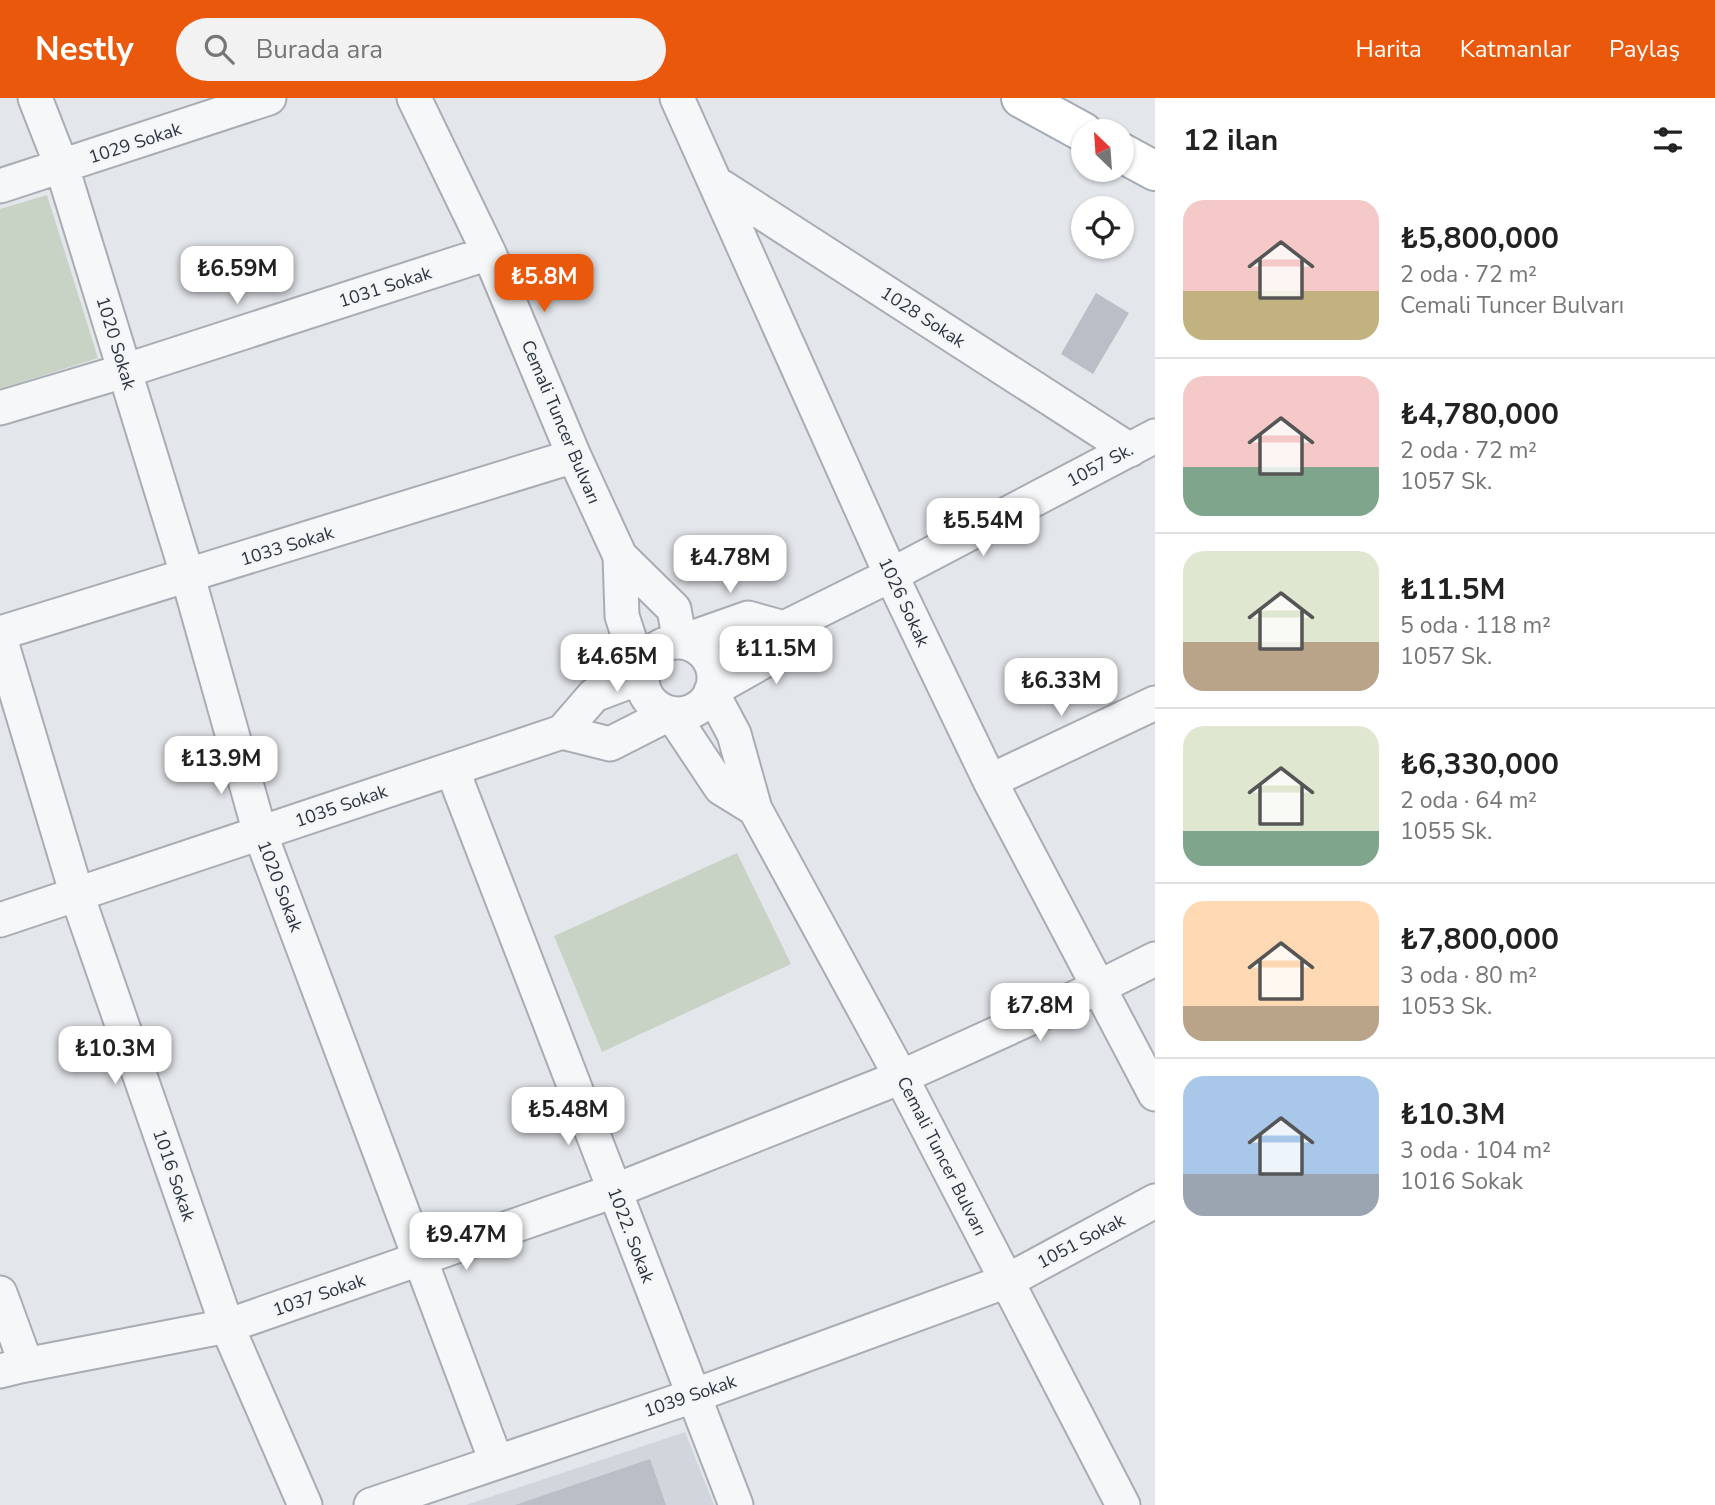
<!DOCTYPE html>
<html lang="tr">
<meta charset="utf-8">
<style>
body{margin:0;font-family:"Nunito Sans",sans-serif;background:#f2f2f2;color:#222;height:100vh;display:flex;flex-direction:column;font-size:26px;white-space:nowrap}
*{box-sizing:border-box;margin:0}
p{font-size:23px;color:#767676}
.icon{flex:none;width:38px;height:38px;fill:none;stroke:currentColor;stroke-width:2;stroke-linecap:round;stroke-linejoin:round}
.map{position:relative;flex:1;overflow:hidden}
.details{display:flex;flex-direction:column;background:#fff;width:560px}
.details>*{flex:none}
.needle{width:46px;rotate:335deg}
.controls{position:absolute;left:1071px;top:21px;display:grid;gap:14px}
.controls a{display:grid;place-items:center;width:63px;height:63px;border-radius:50%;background:#fff;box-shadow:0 2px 5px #0004;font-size:35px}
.price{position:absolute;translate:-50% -60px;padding:0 16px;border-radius:14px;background:#fff;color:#222;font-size:23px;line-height:46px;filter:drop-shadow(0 2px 4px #0008)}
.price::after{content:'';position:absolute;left:50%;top:42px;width:21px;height:16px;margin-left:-10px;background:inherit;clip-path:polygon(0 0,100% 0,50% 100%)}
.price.selected{background:#ea580c;color:#fff}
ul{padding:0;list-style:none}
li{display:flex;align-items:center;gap:21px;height:175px;padding:0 28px}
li+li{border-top:2px solid #e0e0e0}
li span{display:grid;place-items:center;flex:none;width:196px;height:140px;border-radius:21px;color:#555}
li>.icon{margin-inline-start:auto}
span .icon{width:84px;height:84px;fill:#fffc;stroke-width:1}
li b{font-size:30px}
h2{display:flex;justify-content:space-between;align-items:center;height:84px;padding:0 28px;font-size:30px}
header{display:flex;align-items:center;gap:42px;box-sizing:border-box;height:98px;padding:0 35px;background:#ea580c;color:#fff}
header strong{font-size:33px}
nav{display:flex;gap:38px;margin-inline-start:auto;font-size:24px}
.search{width:490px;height:63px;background:#f2f2f2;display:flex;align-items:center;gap:18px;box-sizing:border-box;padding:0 24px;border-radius:38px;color:#767676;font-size:26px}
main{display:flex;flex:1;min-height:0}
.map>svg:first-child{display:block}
.built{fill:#d1d5dc}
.green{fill:#c9d3c5}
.building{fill:#babfc7}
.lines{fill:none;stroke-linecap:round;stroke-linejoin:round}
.minor-casing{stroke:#a8adb4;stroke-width:37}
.major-casing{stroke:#a3abb5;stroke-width:42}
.minor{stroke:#f5f7f9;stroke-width:33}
.major{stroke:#fff;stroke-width:38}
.labels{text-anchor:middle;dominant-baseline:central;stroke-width:5;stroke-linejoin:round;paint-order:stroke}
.street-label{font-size:18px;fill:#2c3441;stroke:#f3f5f7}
</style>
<header>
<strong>Nestly</strong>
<div class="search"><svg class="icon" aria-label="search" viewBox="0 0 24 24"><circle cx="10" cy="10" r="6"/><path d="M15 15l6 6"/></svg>Burada ara</div>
<nav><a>Harita</a><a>Katmanlar</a><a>Paylaş</a></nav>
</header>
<main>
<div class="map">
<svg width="1155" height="1407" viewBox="0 0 1155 1407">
<rect width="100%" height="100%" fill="#e3e6ea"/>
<path class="built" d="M685,1334L714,1407H466Z"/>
<path class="green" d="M47,97L98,260L0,291V111Z
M737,755L791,866L602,954L554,838Z"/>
<path class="building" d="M1096,195L1129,215L1093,276L1061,256Z
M650,1361L666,1407H515Z"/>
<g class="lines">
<g class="minor-casing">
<path id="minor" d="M35,0L62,69L188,479L260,735L496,1363
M414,0L489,155L574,358L620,458L674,511L680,544L748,520L784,530
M677,0L891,477L990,683L1155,996
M716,85L1130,352
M0,88L269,0
M0,310L124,273L489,155
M784,530L771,559L711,593L734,636L755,711L901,979L1123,1407
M784,530L891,477L1155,338
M0,535L574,358
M0,540L77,797L227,1228L305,1407
M642 580a36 36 0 1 1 72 0a36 36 0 1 1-72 0Z
M562,634L610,646L671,615L721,690L755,711
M562,634L594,597L642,579L622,518L620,458
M452,671L736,1407
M990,683L1155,605
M0,822L562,634
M0,1195L26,1266
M0,1273L20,1268L227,1228L614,1093L901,979L1099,889L1155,861
M371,1407L693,1298L1007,1183L1155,1103"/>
</g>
<g class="major-casing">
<path id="major" d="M1021,0L1083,34
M1122,55L1155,73"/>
</g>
<use href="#minor" class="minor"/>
<use href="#major" class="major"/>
</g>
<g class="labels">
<g class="street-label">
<text transform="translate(135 45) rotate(-18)">1029 Sokak</text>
<text transform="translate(385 189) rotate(-18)">1031 Sokak</text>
<text transform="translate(923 219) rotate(33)">1028 Sokak</text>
<text transform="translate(116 245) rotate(73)">1020 Sokak</text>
<text transform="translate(561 324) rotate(67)">Cemali Tuncer Bulvarı</text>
<text transform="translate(1100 367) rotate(-28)">1057 Sk.</text>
<text transform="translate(287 448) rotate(-17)">1033 Sokak</text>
<text transform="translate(904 504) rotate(65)">1026 Sokak</text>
<text transform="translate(341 708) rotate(-19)">1035 Sokak</text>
<text transform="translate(280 788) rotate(69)">1020 Sokak</text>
<text transform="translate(942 1058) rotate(63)">Cemali Tuncer Bulvarı</text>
<text transform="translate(174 1077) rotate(71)">1016 Sokak</text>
<text transform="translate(631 1137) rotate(69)">1022. Sokak</text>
<text transform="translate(1081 1143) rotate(-28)">1051 Sokak</text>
<text transform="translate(319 1197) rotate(-19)">1037 Sokak</text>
<text transform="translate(690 1298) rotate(-19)">1039 Sokak</text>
</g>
</g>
</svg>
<div class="controls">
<a><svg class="needle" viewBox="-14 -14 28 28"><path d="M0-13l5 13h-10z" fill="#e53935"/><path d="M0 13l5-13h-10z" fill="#767676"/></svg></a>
<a><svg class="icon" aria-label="locate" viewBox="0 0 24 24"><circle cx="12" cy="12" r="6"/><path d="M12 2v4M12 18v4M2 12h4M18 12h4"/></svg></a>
</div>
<b class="price" style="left:237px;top:208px">₺6.59M</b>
<b class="price selected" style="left:544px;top:216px">₺5.8M</b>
<b class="price" style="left:983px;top:460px">₺5.54M</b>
<b class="price" style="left:730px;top:497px">₺4.78M</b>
<b class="price" style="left:776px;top:588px">₺11.5M</b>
<b class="price" style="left:617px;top:596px">₺4.65M</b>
<b class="price" style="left:1061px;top:620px">₺6.33M</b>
<b class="price" style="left:221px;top:698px">₺13.9M</b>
<b class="price" style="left:1040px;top:945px">₺7.8M</b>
<b class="price" style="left:115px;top:988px">₺10.3M</b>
<b class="price" style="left:568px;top:1049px">₺5.48M</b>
<b class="price" style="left:466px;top:1174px">₺9.47M</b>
</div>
<section class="details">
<h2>12 ilan<svg class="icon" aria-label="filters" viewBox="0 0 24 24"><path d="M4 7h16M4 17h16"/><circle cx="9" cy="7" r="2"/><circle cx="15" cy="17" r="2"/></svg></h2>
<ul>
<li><span style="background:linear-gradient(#f6c9c9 65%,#c2b280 0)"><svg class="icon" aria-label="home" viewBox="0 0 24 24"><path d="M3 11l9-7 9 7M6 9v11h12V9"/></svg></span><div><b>₺5,800,000</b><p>2 oda · 72 m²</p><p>Cemali Tuncer Bulvarı</p></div></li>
<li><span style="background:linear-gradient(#f6c9c9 65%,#7fa58c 0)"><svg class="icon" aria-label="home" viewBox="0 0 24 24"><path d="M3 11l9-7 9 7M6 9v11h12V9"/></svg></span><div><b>₺4,780,000</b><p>2 oda · 72 m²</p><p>1057 Sk.</p></div></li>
<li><span style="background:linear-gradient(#dfe7d0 65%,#b9a48a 0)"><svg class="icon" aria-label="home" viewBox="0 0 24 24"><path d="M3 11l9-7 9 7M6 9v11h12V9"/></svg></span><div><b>₺11.5M</b><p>5 oda · 118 m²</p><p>1057 Sk.</p></div></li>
<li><span style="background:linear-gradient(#dfe7d0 75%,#7fa58c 0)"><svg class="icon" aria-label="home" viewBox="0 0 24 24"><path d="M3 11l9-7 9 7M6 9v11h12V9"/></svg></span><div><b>₺6,330,000</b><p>2 oda · 64 m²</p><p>1055 Sk.</p></div></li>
<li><span style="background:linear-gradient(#ffd9b3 75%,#b9a48a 0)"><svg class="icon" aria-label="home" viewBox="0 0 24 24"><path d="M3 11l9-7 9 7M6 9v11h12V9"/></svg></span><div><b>₺7,800,000</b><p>3 oda · 80 m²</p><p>1053 Sk.</p></div></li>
<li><span style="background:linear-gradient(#a9c7e8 70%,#9aa5b1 0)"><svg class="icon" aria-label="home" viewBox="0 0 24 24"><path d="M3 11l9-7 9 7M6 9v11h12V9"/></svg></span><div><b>₺10.3M</b><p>3 oda · 104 m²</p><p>1016 Sokak</p></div></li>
</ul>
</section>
</main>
